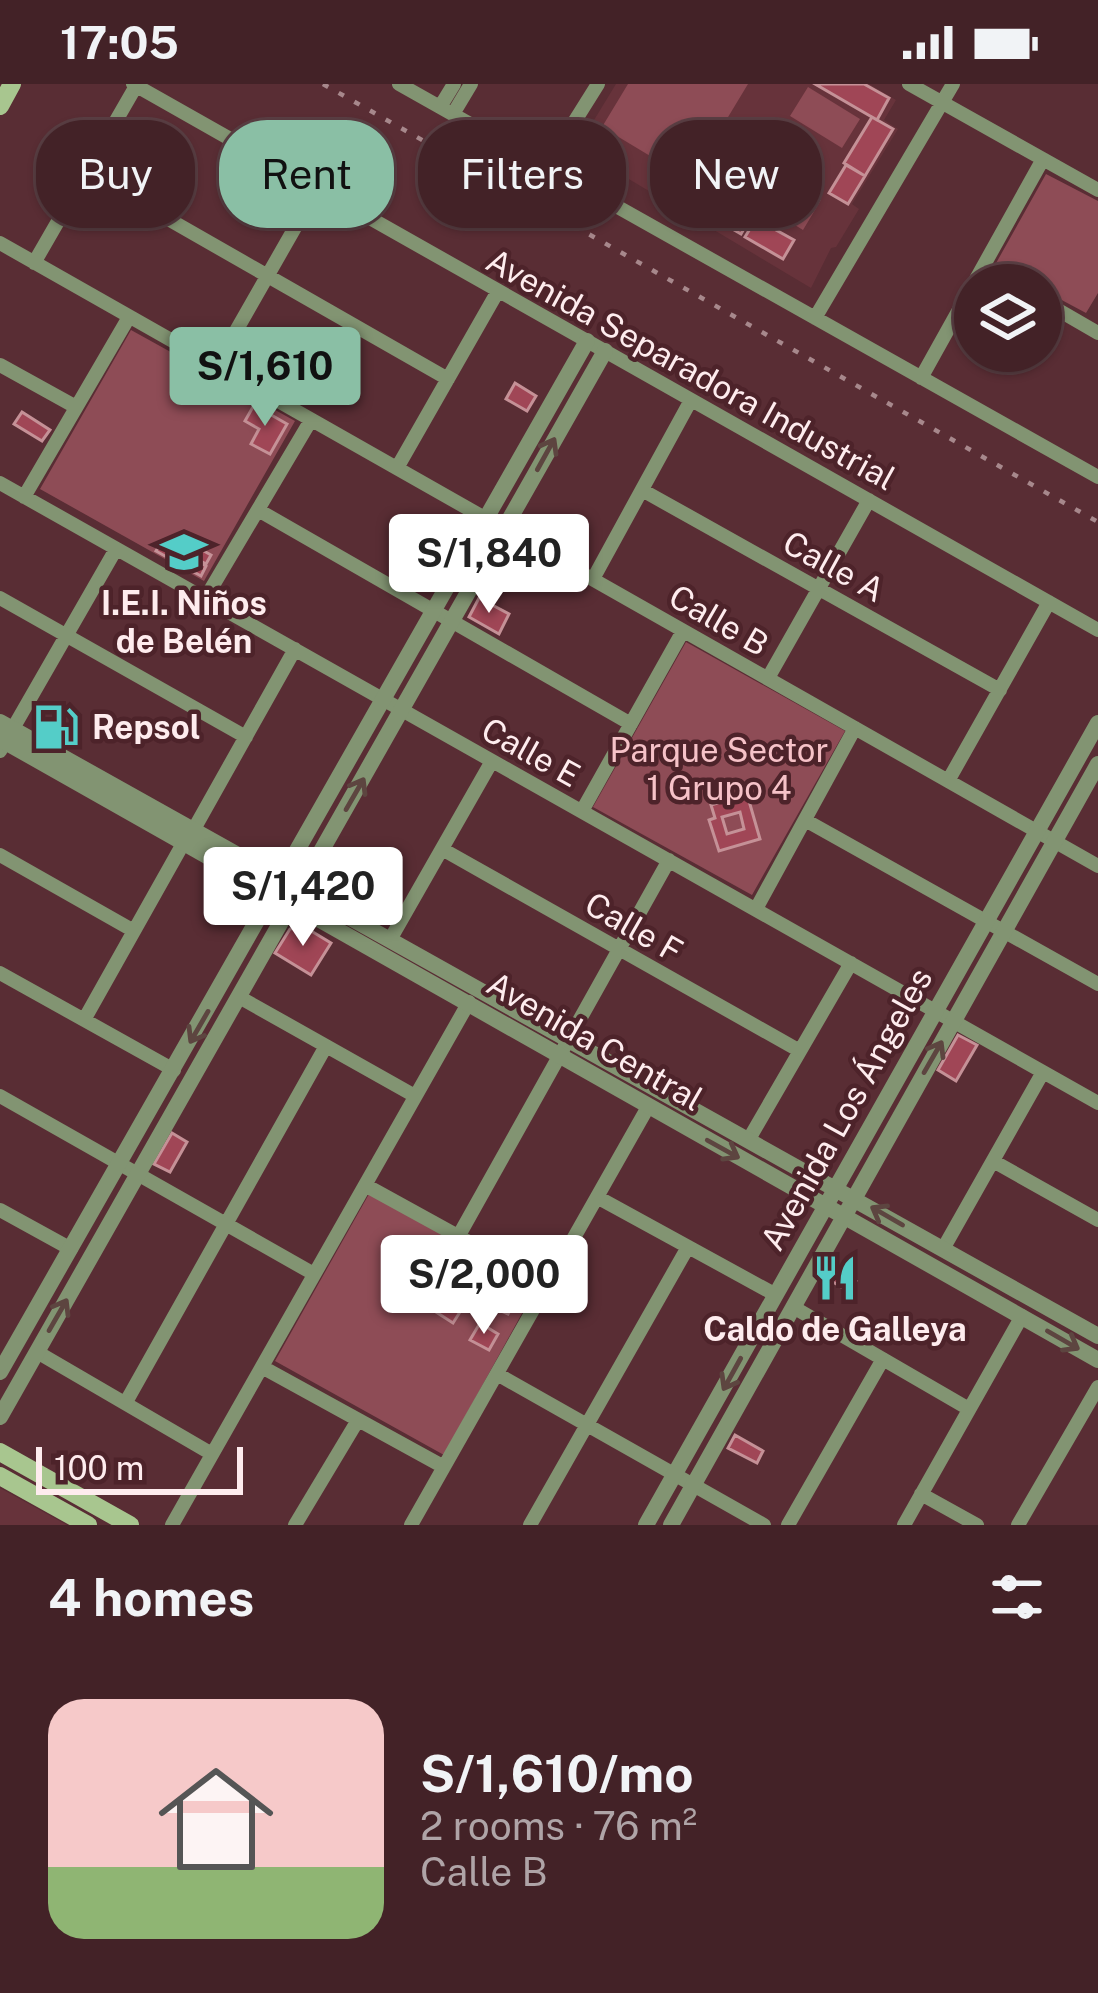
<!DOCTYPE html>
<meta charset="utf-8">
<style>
body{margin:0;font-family:"Public Sans",sans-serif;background:#4d2f33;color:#f1f3f6;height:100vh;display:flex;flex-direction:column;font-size:45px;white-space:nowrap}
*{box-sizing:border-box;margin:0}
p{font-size:39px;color:#afa4a7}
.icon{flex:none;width:66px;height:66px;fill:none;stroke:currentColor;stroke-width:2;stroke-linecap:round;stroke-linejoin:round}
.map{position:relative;height:1441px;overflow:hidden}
.side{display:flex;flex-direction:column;background:#432227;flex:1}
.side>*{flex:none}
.top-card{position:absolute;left:36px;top:36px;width:1026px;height:108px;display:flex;gap:24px}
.tools{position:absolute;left:954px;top:180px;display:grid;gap:24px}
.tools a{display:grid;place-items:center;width:108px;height:108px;border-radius:50%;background:#432227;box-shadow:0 3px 9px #0004,0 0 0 3px #5b3f44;font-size:60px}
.scale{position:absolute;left:36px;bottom:30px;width:207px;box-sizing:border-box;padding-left:12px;border:6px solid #feecee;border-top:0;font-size:33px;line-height:42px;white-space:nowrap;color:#feecee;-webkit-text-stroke:9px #4d232a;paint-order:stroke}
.price{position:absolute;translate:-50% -102px;padding:0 27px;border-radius:12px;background:#fff;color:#222;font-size:39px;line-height:78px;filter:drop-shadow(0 3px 6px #0008)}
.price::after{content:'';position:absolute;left:50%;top:72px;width:36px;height:27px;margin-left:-18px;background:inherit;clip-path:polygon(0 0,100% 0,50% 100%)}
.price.current{background:#8abfa5;color:#111}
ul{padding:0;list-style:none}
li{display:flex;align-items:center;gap:36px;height:300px;padding:0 48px}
li span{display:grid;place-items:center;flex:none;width:336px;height:240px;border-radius:36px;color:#555}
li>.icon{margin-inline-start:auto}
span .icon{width:144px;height:144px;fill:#fffc;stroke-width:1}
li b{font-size:51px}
h2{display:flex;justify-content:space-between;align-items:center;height:144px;padding:0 48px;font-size:51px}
.chip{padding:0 42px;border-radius:48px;background:#432227;box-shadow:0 3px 9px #0004,0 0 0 3px #5b3f44;font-size:42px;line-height:108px}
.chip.current{background:#8abfa5;color:#111}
.status{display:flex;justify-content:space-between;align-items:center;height:84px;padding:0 60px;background:#432227;direction:ltr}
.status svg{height:33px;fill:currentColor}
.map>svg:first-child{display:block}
.built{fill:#67333b}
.green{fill:#8e4c56}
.building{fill:#a04656;stroke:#c59197;stroke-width:3;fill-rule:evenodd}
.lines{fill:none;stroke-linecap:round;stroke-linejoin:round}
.minor{stroke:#829472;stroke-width:14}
.tertiary{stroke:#829472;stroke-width:16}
.secondary{stroke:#a8c68f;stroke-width:18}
.rail{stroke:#a7888c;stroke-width:4.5;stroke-dasharray:6 12;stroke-linecap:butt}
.oneway{stroke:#5d4540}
.labels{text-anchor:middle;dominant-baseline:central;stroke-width:9;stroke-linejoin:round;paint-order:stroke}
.street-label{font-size:33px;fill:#feecee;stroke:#4d232a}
.poi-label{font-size:33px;font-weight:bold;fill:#feecee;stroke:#4d232a}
.park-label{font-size:33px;fill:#f6c2c8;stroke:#4d232a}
</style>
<div class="status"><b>17:05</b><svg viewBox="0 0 49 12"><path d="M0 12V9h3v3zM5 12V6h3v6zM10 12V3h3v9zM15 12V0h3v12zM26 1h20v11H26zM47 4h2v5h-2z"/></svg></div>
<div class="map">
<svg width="1098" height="1441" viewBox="0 0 1098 1441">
<rect width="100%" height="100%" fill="#592d34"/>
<path class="built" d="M616,0H869L896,16L884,36L898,45L852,120L859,125L836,163L831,164L811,204L577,64Z
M0,1404L67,1441H0Z"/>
<path class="green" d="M628,0H748L690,96L602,43Z
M808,3L860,35L842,64L790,32Z
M726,69L758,87L743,112L711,94Z
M769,85L821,116L803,146L751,114Z
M1046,90L1098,117V209L1086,229L1041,205V201H1033L995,181Z
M131,246L295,337L204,497L40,405Z
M686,558L845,647L752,811L593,723Z
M369,1110L537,1202L444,1371L275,1277Z"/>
<path class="building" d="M815,0H864L889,14L877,36Z
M872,33L893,45L865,92L844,79Z
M122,40L156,60L149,71L115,52Z
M846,81L865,92L848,120L829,109Z
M713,109L752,131L741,150L703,128Z
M756,135L794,156L783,175L745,153Z
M515,299L536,312L527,327L506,315Z
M254,321L287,340L270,370L251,360L259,345L245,337Z
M22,328L50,346L42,357L14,340Z
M162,457L206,482L201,492L156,467Z
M188,458L211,471L206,480L183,467Z
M479,514L509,530L499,550L469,533Z
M747,710L760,755L719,767L709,736L715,734L711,721ZM740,728L744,745L727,750L722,733Z
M330,780L343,788L330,811L317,803Z
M303,842L331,859L311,891L275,869L290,845Z
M958,951L977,961L956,997L938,986Z
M172,1049L187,1058L170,1088L154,1080Z
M449,1170L466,1174L467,1191L447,1208L445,1190L429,1186L432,1177Z
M832,1183L856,1197L850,1208L826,1194Z
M504,1202L519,1210L508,1230L497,1225L502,1217L497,1214Z
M443,1217L460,1228L453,1239L436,1228Z
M480,1239L498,1250L489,1266L470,1256Z
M735,1351L763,1367L757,1379L728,1364Z"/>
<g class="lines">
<path class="minor" d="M133,0L1098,546
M399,0L1098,393
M909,0L1098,106
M440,23L454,0
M453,30L471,0
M546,83L598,0
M86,88L448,295
M0,159L1098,782
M34,179L136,2
M983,183L1014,201
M1041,216L1098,249
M815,234L953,0
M0,281L76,323
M216,282L317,105
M921,294L1043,75
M397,384L498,207
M0,399L1098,1019
M642,406L1000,606
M24,413L129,233
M258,426L631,640
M593,495L691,316
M0,514L246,653
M205,515L311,336
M768,594L869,416
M0,667L116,465
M948,697L1049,518
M582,727L683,547
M805,736L1098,900
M194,745L295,565
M442,765L800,967
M0,771L134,847
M756,825L855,644
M391,854L492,677
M0,889L174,986
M239,913L415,1012
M84,936L184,758
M0,1012L314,1190
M749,1055L851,879
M993,1077L1098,1136
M365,1101L547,1201
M597,1113L776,1211
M0,1126L71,1165
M458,1153L669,776
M943,1165L1043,988
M793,1223L969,1325
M37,1268L212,1370
M262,1283L444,1383
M497,1290L764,1441
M126,1318L326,962
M921,1410L977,1441
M172,1441L469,918
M295,1441L358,1336
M411,1441L648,1023
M530,1441L688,1163
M788,1441L883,1275
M904,1441L1022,1232
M1018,1441L1098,1303"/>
<path class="tertiary" d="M0,638L1098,1252
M0,655L1098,1276
M0,1288L587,257
M0,1333L605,267
M646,1441L1098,639
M671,1441L1098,680"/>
<path class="secondary" d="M0,22L12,0
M0,1368L130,1441
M0,1392L88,1441"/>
<path class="rail" d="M323,0L1098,438"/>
</g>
<defs><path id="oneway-shaft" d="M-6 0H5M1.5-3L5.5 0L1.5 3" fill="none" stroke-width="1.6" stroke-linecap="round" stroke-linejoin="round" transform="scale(3)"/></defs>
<g class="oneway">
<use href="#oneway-shaft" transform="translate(546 370) rotate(-61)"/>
<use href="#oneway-shaft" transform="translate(355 710) rotate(-60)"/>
<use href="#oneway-shaft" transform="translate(199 943) rotate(120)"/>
<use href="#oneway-shaft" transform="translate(933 973) rotate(-60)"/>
<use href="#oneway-shaft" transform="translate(723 1065) rotate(29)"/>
<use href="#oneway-shaft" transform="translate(887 1132) rotate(-150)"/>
<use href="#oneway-shaft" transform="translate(58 1231) rotate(-60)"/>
<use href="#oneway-shaft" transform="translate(1063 1256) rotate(30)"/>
<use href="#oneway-shaft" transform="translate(732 1290) rotate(119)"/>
</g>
<defs>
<g id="school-bare" transform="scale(3.6)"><path d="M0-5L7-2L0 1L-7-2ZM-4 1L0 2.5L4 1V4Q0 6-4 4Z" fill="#54cdc8" stroke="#4d232a" stroke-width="2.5" paint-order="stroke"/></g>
<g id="fuel-bare" transform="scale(3.6)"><path d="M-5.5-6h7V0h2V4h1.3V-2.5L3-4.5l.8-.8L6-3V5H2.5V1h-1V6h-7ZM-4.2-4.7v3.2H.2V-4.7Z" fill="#54cdc8" stroke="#4d232a" stroke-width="2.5" paint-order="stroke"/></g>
<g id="restaurant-bare" transform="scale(3.6)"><path d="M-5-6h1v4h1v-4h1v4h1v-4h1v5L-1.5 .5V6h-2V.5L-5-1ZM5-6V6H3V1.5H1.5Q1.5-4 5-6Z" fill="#54cdc8" stroke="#4d232a" stroke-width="2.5" paint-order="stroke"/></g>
</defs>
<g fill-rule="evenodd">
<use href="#school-bare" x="184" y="468"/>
<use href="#fuel-bare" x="56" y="643"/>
<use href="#restaurant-bare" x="835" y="1194"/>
</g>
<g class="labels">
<g class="street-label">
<text transform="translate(691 285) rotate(29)">Avenida Separadora Industrial</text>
<text transform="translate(834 482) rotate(29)">Calle A</text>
<text transform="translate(719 536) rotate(30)">Calle B</text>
<text transform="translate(531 668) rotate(29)">Calle E</text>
<text transform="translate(634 843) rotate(30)">Calle F</text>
<text transform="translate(595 957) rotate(30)">Avenida Central</text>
<text transform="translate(846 1025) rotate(-61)">Avenida Los Ángeles</text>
</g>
<g class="poi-label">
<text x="184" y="519">I.E.I. Niños<tspan x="184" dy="38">de Belén</tspan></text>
<text x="92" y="643" text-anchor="start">Repsol</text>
<text x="835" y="1245">Caldo de Galleya</text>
</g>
<g class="park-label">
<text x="719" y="666">Parque Sector<tspan x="719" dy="38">1 Grupo 4</tspan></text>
</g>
</g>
</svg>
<div class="tools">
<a><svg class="icon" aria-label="layers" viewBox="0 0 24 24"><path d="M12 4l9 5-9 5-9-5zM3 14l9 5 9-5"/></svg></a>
</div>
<div class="scale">100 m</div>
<b class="price current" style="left:265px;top:345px">S/1,610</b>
<b class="price" style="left:489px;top:532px">S/1,840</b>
<b class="price" style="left:303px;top:865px">S/1,420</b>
<b class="price" style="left:484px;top:1253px">S/2,000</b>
<div class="top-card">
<a class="chip">Buy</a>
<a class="chip current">Rent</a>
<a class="chip">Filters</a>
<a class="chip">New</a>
</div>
</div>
<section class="side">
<h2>4 homes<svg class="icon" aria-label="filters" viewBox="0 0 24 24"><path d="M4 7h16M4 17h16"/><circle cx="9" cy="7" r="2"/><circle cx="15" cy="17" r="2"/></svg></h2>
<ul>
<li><span style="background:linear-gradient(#f6c9c9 70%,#8fb573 0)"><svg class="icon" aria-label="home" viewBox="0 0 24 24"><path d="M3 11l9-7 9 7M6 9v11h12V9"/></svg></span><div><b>S/1,610/mo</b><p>2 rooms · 76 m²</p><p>Calle B</p></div></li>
</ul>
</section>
